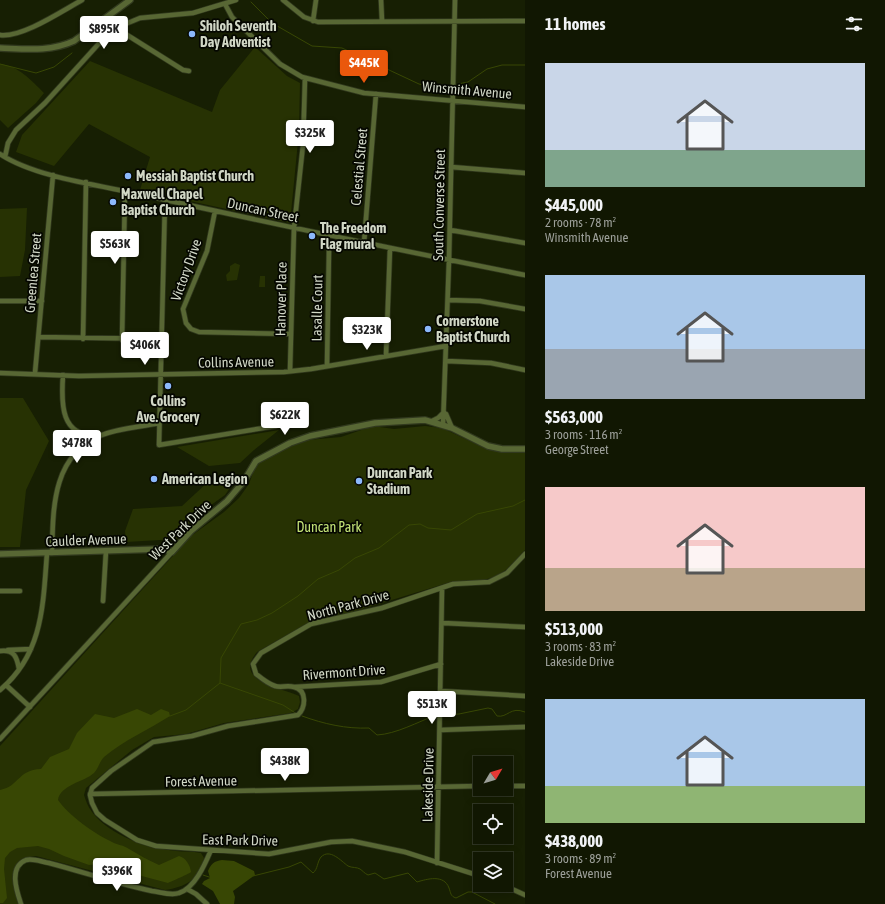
<!DOCTYPE html>
<meta charset="utf-8">
<style>
body{margin:0;font-family:"Asap Condensed",sans-serif;background:#1a200c;color:#f1f3f6;height:100vh;display:flex;flex-direction:column;font-size:15px;white-space:nowrap}
*{box-sizing:border-box;margin:0}
p{font-size:13px;color:#9c9f99}
.icon{flex:none;width:22px;height:22px;fill:none;stroke:currentColor;stroke-width:2;stroke-linecap:round;stroke-linejoin:round}
.map{position:relative;flex:1;overflow:hidden}
.drawer{display:flex;flex-direction:column;background:#111702;width:360px}
.drawer>*{flex:none}
.needle{width:26px;rotate:52deg}
.buttons{position:absolute;left:473px;top:756px;display:grid;gap:8px}
.buttons a{display:grid;place-items:center;width:40px;height:40px;border-radius:0px;background:#111702;box-shadow:0 2px 10px #0003,0 0 0 1px #303624;font-size:20px}
.price{position:absolute;translate:-50% -34px;padding:0 9px;border-radius:4px;background:#fff;color:#222;font-size:13px;line-height:26px;filter:drop-shadow(0 1px 2px #0008)}
.price::after{content:'';position:absolute;left:50%;top:24px;width:12px;height:9px;margin-left:-6px;background:inherit;clip-path:polygon(0 0,100% 0,50% 100%)}
.price.current{background:#ea580c;color:#fff}
ul{padding:0;list-style:none}
li{display:grid;align-content:center;gap:8px;height:212px;padding:0 20px}
li span{display:grid;place-items:center;height:124px;border-radius:0px;color:#555}
li>.icon{margin-inline-start:auto}
span .icon{width:72px;height:72px;fill:#fffc;stroke-width:1}
li b{font-size:17px}
h2{display:flex;justify-content:space-between;align-items:center;height:48px;padding:0 20px;font-size:17px}
main{display:flex;flex:1;min-height:0}
.map>svg:first-child{display:block}
.green{fill:#273203}
.water{fill:#384704}
.lines{fill:none;stroke-linecap:round;stroke-linejoin:round}
.stream{stroke:#384704;stroke-width:1}
.minor-casing{stroke:#31391e;stroke-width:6}
.tertiary-casing{stroke:#31391e;stroke-width:8}
.minor{stroke:#586734;stroke-width:4.5}
.tertiary{stroke:#586734;stroke-width:5.5}
.poi-dot{fill:#8cb9fc;stroke:#050701;stroke-width:1.5}
.labels{text-anchor:middle;dominant-baseline:central;stroke-width:3.5;stroke-linejoin:round;paint-order:stroke}
.poi-label{font-size:14px;font-weight:bold;fill:#d1d7c6;stroke:#050701;text-anchor:start}
.street-label{font-size:14px;fill:#d1d7c6;stroke:#050701}
.park-label{font-size:14px;fill:#c3e276;stroke:#050701}
</style>
<main>
<div class="map">
<svg width="525" height="904" viewBox="0 0 525 904">
<rect width="100%" height="100%" fill="#171f03"/>
<path class="green" d="M255,47L287,76L300,83L299,131L290,223L140,190L150,157L89,124L54,166L16,152L22,135L90,61L212,112L220,90Z
M0,64C19,66 31,80 44,93L36,103L8,128L0,120Z
M27,208L25,250L20,276L0,277V209Z
M235,263L240,265L237,280L227,281L226,275L230,271V266Z
M260,276H265V287H259Z
M0,398H23L49,441L26,490L20,547H0Z
M373,426L394,429L425,426L442,428L487,449L509,452H525V550L507,569L497,576L484,580L451,582L352,612L315,619L257,652C232,682 282,687 299,696L300,702L298,709L291,713L224,723L186,734L154,737L132,750L86,788L84,795C86,801 88,807 92,812C111,837 147,847 176,851C184,852 192,851 201,853L204,858C200,880 185,887 165,890L36,856C5,860 12,882 20,904H0V746L191,536L224,512L239,498L249,484L256,464L277,452L308,440L341,437Z
M279,430L254,450L240,463L209,466L177,447Z
M236,479L225,495L193,518L177,539L126,542L125,531L133,509L182,506L209,481Z"/>
<path class="water" d="M137,709L151,715L161,709L169,712L170,716C148,730 124,740 104,757C99,762 99,768 94,773C84,782 60,785 58,800C68,815 95,834 112,842C117,845 124,845 129,849C139,855 148,860 159,865L179,856C186,858 190,865 191,872C189,874 172,881 168,883L138,875L123,868L118,869L99,864L89,865L64,856L49,849L38,846L17,848L10,852L5,858L4,869L7,898L3,903H0V790C20,786 17,770 41,769L50,757L69,749L77,733L95,714L114,718Z
M222,860L234,861L254,871L255,875L233,891L235,897L234,904H220L213,891L202,884L204,881L210,878L208,871C211,864 214,861 222,860Z"/>
<g class="lines">
<path class="stream" d="M251,2L272,23L312,46L342,48L419,84L442,89
M0,64L36,73L54,67L72,53
M458,84L468,82L487,69L502,65H525
M220,683L221,658L241,624L257,620L272,613L298,596L318,579L339,570L355,558L379,548L409,525L420,524L428,528L451,530L477,514L513,506L525,500
M442,715L459,714L488,708L492,709L497,716C508,718 510,706 525,712
M170,716L186,710L220,683L283,705L297,714
M302,716C324,724 346,729 369,728L377,735C396,734 418,722 436,715
M203,875L212,878
M253,876L289,867L301,862L313,873C318,869 317,862 321,857C330,848 341,861 348,866C352,868 357,867 360,869C363,871 364,873 368,875L375,873L384,879L408,873L417,882C427,879 444,874 449,888C451,893 450,896 456,898L468,892H472L495,904"/>
<g class="minor-casing">
<path id="minor" d="M283,0L304,17L318,22L525,21
M381,0L382,21
M225,4L232,17L280,64L302,77L364,93L525,107
M313,21L316,0
M118,27L124,33L183,70L189,71
M0,35C22,38 62,11 82,0
M0,154C36,178 105,186 148,196C273,224 399,250 525,275
M5,157L8,143L16,130L45,103L103,39L123,25L140,18L193,13L236,0
M451,167L525,173
M165,200L159,445L276,426
M215,211L207,251L183,309L186,323L191,329L199,332L291,334
M450,230L525,243
M364,243L376,94
M448,300L480,301L525,309
M0,301H42
M39,337L162,339
M83,339L86,182
M122,340L125,191
M386,356L390,248
M446,361L491,363L525,370
M327,366L329,249
M290,371L294,228L303,145L305,78
M0,373L79,376L284,372L311,369L446,346
M35,373L53,175
M63,375C61,403 60,439 100,435
M446,414L452,428
M432,421L438,418L444,412
M443,425L449,260L455,0
M52,553C53,508 52,455 102,435C119,428 141,427 159,423
M0,591H20
M103,601L106,551
M443,623L525,627
M8,650L31,649
M0,651C14,649 17,657 19,669
M6,685L30,707
M294,687L381,682L441,664
M0,690C43,654 43,605 47,553
M441,691L525,696
M440,730L525,727
M0,739L172,552
M506,786H525
M90,794L480,786
M437,863L442,588
M480,876L405,852L352,841L331,842L269,854L156,846L137,840L105,820L97,813L92,803L90,795L92,788L111,771L153,742L192,736L228,726L298,715C306,707 307,690 294,687C287,685 281,688 275,686C268,684 261,678 256,674L253,664L261,653L311,624L382,608L453,584L489,582L507,573L525,554
M503,885L525,895
M187,889L196,894L207,904
M21,904C17,892 8,867 26,860C33,858 42,862 49,863C84,872 117,884 152,891C161,892 171,896 179,893C195,888 205,864 211,850"/>
</g>
<g class="tertiary-casing">
<path id="tertiary" d="M0,48C26,49 50,52 74,41L130,0
M0,554L162,549L172,552L191,531L227,501L244,481L256,461L290,443L310,436L375,423L425,420L452,428L488,446L502,449H525"/>
</g>
<use href="#minor" class="minor"/>
<use href="#tertiary" class="tertiary"/>
</g>
<g class="poi-dot">
<circle cx="192" cy="34" r="4"/>
<circle cx="128" cy="176" r="4"/>
<circle cx="113" cy="202" r="4"/>
<circle cx="312" cy="236" r="4"/>
<circle cx="428" cy="329" r="4"/>
<circle cx="168" cy="386" r="4"/>
<circle cx="154" cy="479" r="4"/>
<circle cx="359" cy="481" r="4"/>
</g>
<g class="labels">
<g class="poi-label">
<text x="200" y="26">Shiloh Seventh<tspan x="200" dy="16">Day Adventist</tspan></text>
<text x="136" y="176">Messiah Baptist Church</text>
<text x="121" y="194">Maxwell Chapel<tspan x="121" dy="16">Baptist Church</tspan></text>
<text x="320" y="228">The Freedom<tspan x="320" dy="16">Flag mural</tspan></text>
<text x="436" y="321">Cornerstone<tspan x="436" dy="16">Baptist Church</tspan></text>
<text x="168" y="401" text-anchor="middle">Collins<tspan x="168" dy="16">Ave. Grocery</tspan></text>
<text x="367" y="473">Duncan Park<tspan x="367" dy="16">Stadium</tspan></text>
<text x="162" y="479">American Legion</text>
</g>
<g class="street-label">
<text transform="translate(467 90) rotate(5)">Winsmith Avenue</text>
<text transform="translate(359 167) rotate(-85)">Celestial Street</text>
<text transform="translate(439 205) rotate(-89)">South Converse Street</text>
<text transform="translate(263 210) rotate(12)">Duncan Street</text>
<text transform="translate(186 270) rotate(-70)">Victory Drive</text>
<text transform="translate(33 273) rotate(-85)">Greenlea Street</text>
<text transform="translate(281 299) rotate(-89)">Hanover Place</text>
<text transform="translate(317 308) rotate(-89)">Lasalle Court</text>
<text transform="translate(236 362) rotate(-1)">Collins Avenue</text>
<text transform="translate(180 530) rotate(-44)">West Park Drive</text>
<text transform="translate(86 540) rotate(-2)">Caulder Avenue</text>
<text transform="translate(348 605) rotate(-15)">North Park Drive</text>
<text transform="translate(344 672) rotate(-4)">Rivermont Drive</text>
<text transform="translate(201 781) rotate(-1)">Forest Avenue</text>
<text transform="translate(428 785) rotate(-89)">Lakeside Drive</text>
<text transform="translate(240 840) rotate(1)">East Park Drive</text>
</g>
<g class="park-label">
<text x="329" y="527">Duncan Park</text>
</g>
</g>
</svg>
<div class="buttons">
<a><svg class="needle" viewBox="-14 -14 28 28"><path d="M0-13l5 13h-10z" fill="#e53935"/><path d="M0 13l5-13h-10z" fill="#9c9f99"/></svg></a>
<a><svg class="icon" aria-label="locate" viewBox="0 0 24 24"><circle cx="12" cy="12" r="6"/><path d="M12 2v4M12 18v4M2 12h4M18 12h4"/></svg></a>
<a><svg class="icon" aria-label="layers" viewBox="0 0 24 24"><path d="M12 4l9 5-9 5-9-5zM3 14l9 5 9-5"/></svg></a>
</div>
<b class="price" style="left:104px;top:50px">$895K</b>
<b class="price current" style="left:364px;top:84px">$445K</b>
<b class="price" style="left:310px;top:154px">$325K</b>
<b class="price" style="left:115px;top:265px">$563K</b>
<b class="price" style="left:367px;top:351px">$323K</b>
<b class="price" style="left:145px;top:366px">$406K</b>
<b class="price" style="left:285px;top:436px">$622K</b>
<b class="price" style="left:77px;top:464px">$478K</b>
<b class="price" style="left:432px;top:725px">$513K</b>
<b class="price" style="left:285px;top:782px">$438K</b>
<b class="price" style="left:117px;top:892px">$396K</b>
</div>
<section class="drawer">
<h2>11 homes<svg class="icon" aria-label="filters" viewBox="0 0 24 24"><path d="M4 7h16M4 17h16"/><circle cx="9" cy="7" r="2"/><circle cx="15" cy="17" r="2"/></svg></h2>
<ul>
<li><span style="background:linear-gradient(#c9d6e8 70%,#7fa58c 0)"><svg class="icon" aria-label="home" viewBox="0 0 24 24"><path d="M3 11l9-7 9 7M6 9v11h12V9"/></svg></span><div><b>$445,000</b><p>2 rooms · 78 m²</p><p>Winsmith Avenue</p></div></li>
<li><span style="background:linear-gradient(#a9c7e8 60%,#9aa5b1 0)"><svg class="icon" aria-label="home" viewBox="0 0 24 24"><path d="M3 11l9-7 9 7M6 9v11h12V9"/></svg></span><div><b>$563,000</b><p>3 rooms · 116 m²</p><p>George Street</p></div></li>
<li><span style="background:linear-gradient(#f6c9c9 65%,#b9a48a 0)"><svg class="icon" aria-label="home" viewBox="0 0 24 24"><path d="M3 11l9-7 9 7M6 9v11h12V9"/></svg></span><div><b>$513,000</b><p>3 rooms · 83 m²</p><p>Lakeside Drive</p></div></li>
<li><span style="background:linear-gradient(#a9c7e8 70%,#8fb573 0)"><svg class="icon" aria-label="home" viewBox="0 0 24 24"><path d="M3 11l9-7 9 7M6 9v11h12V9"/></svg></span><div><b>$438,000</b><p>3 rooms · 89 m²</p><p>Forest Avenue</p></div></li>
</ul>
</section>
</main>
